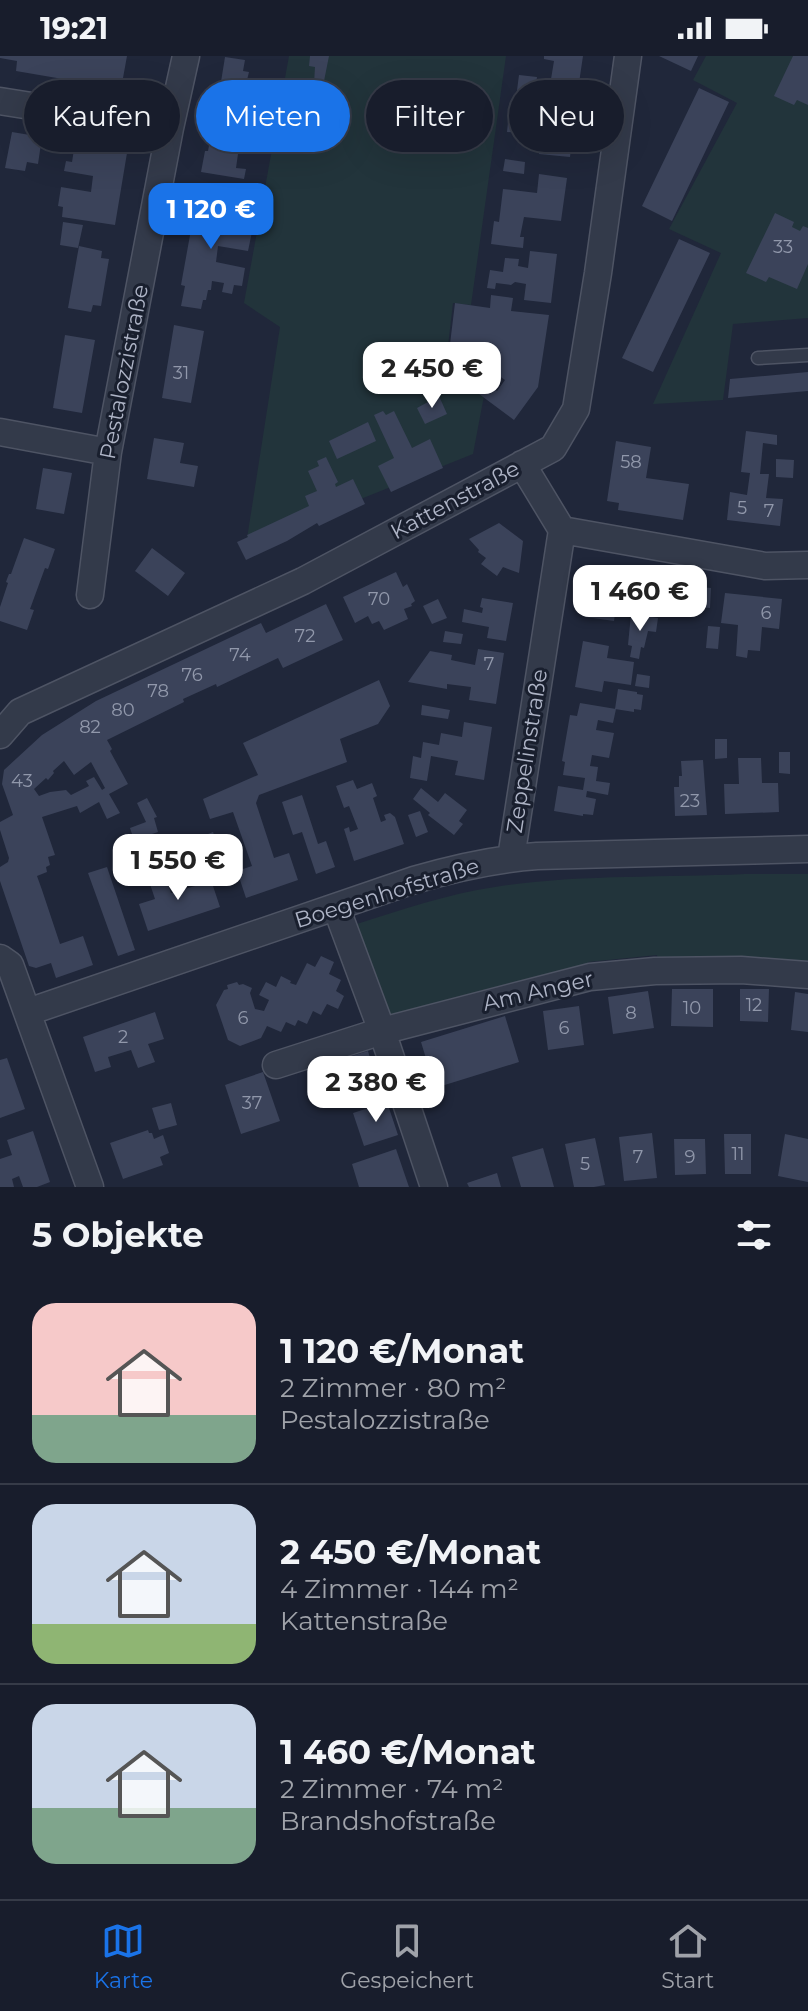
<!DOCTYPE html>
<html lang="de">
<meta charset="utf-8">
<style>
body{margin:0;font-family:Montserrat,sans-serif;background:#252a38;color:#f1f3f6;height:100vh;display:flex;flex-direction:column;font-size:30px;white-space:nowrap}
*{box-sizing:border-box;margin:0}
p{font-size:26px;color:#9fa2a9}
.icon{flex:none;width:44px;height:44px;fill:none;stroke:currentColor;stroke-width:2;stroke-linecap:round;stroke-linejoin:round}
.map{position:relative;height:1131px;overflow:hidden}
.drawer{display:flex;flex-direction:column;background:#181d2c;flex:1}
.drawer>*{flex:none}
.top-card{position:absolute;left:24px;top:24px;width:760px;height:72px;display:flex;gap:16px}
.price{position:absolute;translate:-50% -68px;padding:0 18px;border-radius:16px;background:#fff;color:#222;font-size:26px;line-height:52px;filter:drop-shadow(0 2px 4px #0008)}
.price::after{content:'';position:absolute;left:50%;top:48px;width:24px;height:18px;margin-left:-12px;background:inherit;clip-path:polygon(0 0,100% 0,50% 100%)}
.price.selected{background:#1a73e8;color:#fff}
ul{padding:0;list-style:none}
li{display:flex;align-items:center;gap:24px;height:200px;padding:0 32px}
li+li{border-top:2px solid #363b48}
li span{display:grid;place-items:center;flex:none;width:224px;height:160px;border-radius:24px;color:#555}
li>.icon{margin-inline-start:auto}
span .icon{width:96px;height:96px;fill:#fffc;stroke-width:1}
li b{font-size:34px}
h2{display:flex;justify-content:space-between;align-items:center;height:96px;padding:0 32px;font-size:34px}
.pill{padding:0 28px;border-radius:36px;background:#181d2c;box-shadow:0 8px 32px #0002,0 0 0 2px #363b48;font-size:28px;line-height:72px}
.pill.selected{background:#1a73e8;color:#fff}
.status{display:flex;justify-content:space-between;align-items:center;height:56px;padding:0 40px;background:#181d2c;direction:ltr}
.status svg{height:22px;fill:currentColor}
.tabs{display:flex;justify-content:space-around;align-items:center;height:112px;border-top:2px solid #363b48;background:#181d2c;font-size:22px;color:#9fa2a9}
.tabs a{display:grid;justify-items:center;gap:4px}
.tabs .selected{color:#1a73e8}
.map>svg:first-child{display:block}
.green{fill:#22343b}
.building{fill:#3b435a;fill-rule:evenodd}
.lines{fill:none;stroke-linecap:round;stroke-linejoin:round}
.lane-casing{stroke:#4e5464;stroke-width:15}
.street-casing{stroke:#4e5464;stroke-width:29}
.lane{stroke:#333a4a;stroke-width:12}
.street{stroke:#333a4a;stroke-width:26}
.labels{text-anchor:middle;dominant-baseline:central;stroke-width:6;stroke-linejoin:round;paint-order:stroke}
.number-label{font-size:18px;fill:#9198ab}
.street-label{font-size:22px;fill:#aeb4c6;stroke:#191f2e}
</style>
<div class="status"><b>19:21</b><svg viewBox="0 0 49 12"><path d="M0 12V9h3v3zM5 12V6h3v6zM10 12V3h3v9zM15 12V0h3v12zM26 1h20v11H26zM47 4h2v5h-2z"/></svg></div>
<div class="map">
<svg width="808" height="1131" viewBox="0 0 808 1131">
<rect width="100%" height="100%" fill="#20273a"/>
<path class="green" d="M289,0H506L471,249L453,247L448,290L491,303L473,398L246,489L280,271L244,247Z
M706,0H808V262L733,268L723,344L653,348L721,197L669,173L737,47L693,24Z
M745,818H808V911L658,908L657,899L588,906L589,915L399,966L386,959L354,869C401,854 447,838 495,831C577,818 662,822 745,818Z"/>
<path class="building" d="M0,0H127L121,33L16,15L17,5L0,2Z
M310,0H329L323,30L314,28L315,11L309,10Z
M544,0H583L579,27L551,23L554,5L544,3Z
M659,0H698L691,15Z
M793,0H808V49L797,44L794,49L774,40Z
M225,1L245,4L243,15L249,16L244,36L264,39L260,60L245,57L244,66L253,68L252,77L245,75L244,78L247,81H244L243,84H240L236,112L246,113L244,123L201,116L205,95H208L216,53L212,52L216,31L220,32Z
M519,19L537,21L534,44L516,42Z
M699,32L729,46L672,165L642,150Z
M546,44L576,48L570,101L539,98Z
M509,56L524,58L521,77L507,76Z
M12,76L42,81L38,108L27,106L25,115L5,112Z
M100,80L124,84L123,96L127,97L115,169L62,161L63,151L58,150L61,131L91,136L93,120L64,115L66,105L72,106L75,87L98,91Z
M505,103L525,106L524,118L503,115Z
M539,118L567,122L561,165L524,161L520,181H524L523,192L491,188L494,165L499,166L503,133L537,137Z
M203,127L222,130L217,160L223,161L222,171L252,176L248,195L218,190L216,206L245,212L242,230L234,229L232,238L222,236L224,227L212,225L211,234H208L206,244H203L201,253L181,250L185,230L181,229L194,157H198Z
M775,157L794,166L792,171L800,175L803,170L808,172V208L797,233L769,221L766,226L746,217Z
M63,166L83,169L78,192L60,189Z
M679,183L710,197L653,316L622,302Z
M79,190L102,195L101,202L109,203L101,250L93,249L91,256L68,252Z
M530,195L557,198L551,247L524,244L526,228L515,226L511,229L496,227L495,233L487,232L490,214L503,216L505,202L519,203L518,210L528,212Z
M491,239L513,242L511,255L549,259L538,331L514,364L479,338L487,327L497,335L505,324L495,317L501,308L492,306L494,294L450,288L455,247L490,252Z
M174,269L204,275L191,347L162,342Z
M65,279L95,284L82,357L53,352Z
M808,316V335L728,342L730,323Z
M439,340L447,358L425,368L417,352Z
M383,355L386,359L394,355L412,392L430,383L443,412L391,436L378,410L394,402L374,359Z
M368,366L376,385L337,403L329,385Z
M746,375L777,379V389L763,387L760,418H769L766,442L783,443L780,470L727,464L730,436L747,439L750,417L741,416Z
M154,382L184,387L180,407L198,410L194,431L147,423Z
M616,385L651,391L646,422L689,428L683,464L618,454L619,447L607,445Z
M326,401L338,426L335,428L336,431L353,423L365,448L319,470L317,467L287,485L246,504L237,486L248,481L247,479L309,450L305,440L317,435L308,415L319,410L317,405Z
M776,403L794,404L793,422L776,421Z
M43,412L72,417L64,458L36,453Z
M499,467L523,485L519,517L503,511L497,520L481,508L486,502L478,496L479,494L469,483Z
M24,482L55,493L48,513L45,512L30,553L34,554L27,574L0,565V551L8,527L6,526L7,523L9,518H11Z
M152,492L185,517L168,540L135,515Z
M595,510L650,519L646,543L641,542L639,556L616,550L614,565L586,561Z
M396,516L403,531L407,528L415,545L411,548L412,550L404,553L408,563L384,574L379,565L372,568L368,560L355,567L343,541Z
M691,530L711,532L710,552L690,550Z
M725,537L782,543L779,573L762,571L760,595L748,594L747,602L736,600L738,569L721,567Z
M482,542L513,547L506,585L487,582L489,571L462,566L464,553L482,557L483,552L480,551Z
M438,543L447,562L432,568L423,550Z
M326,548L343,584L283,612L278,602L217,631L216,628L183,643L184,646L107,684L112,693L110,695L128,728L109,738L120,757L107,763L99,746L80,757L77,750L42,761L55,799L48,801L50,809L46,811L47,816L37,820L42,834L60,888L83,880L93,909L56,922L51,907L36,912L29,910L0,825V811L8,806L9,802L0,774V766L13,759L2,728L4,714L42,679L96,645L261,567L266,577ZM64,705L74,719L91,706L105,732L102,734L94,721L86,725L89,730L71,739L66,734L50,736L39,740L34,733L46,722L48,724L54,717L53,715Z
M631,558L658,562L656,576L648,575L644,592L641,591L639,603L630,601L632,590L628,589Z
M708,570L720,571L718,593L706,592Z
M445,575L463,578L461,588L443,586Z
M583,585L609,590L607,602L634,606L631,629L604,625L602,636L575,631Z
M478,593L504,597L496,648L469,644L471,631L447,628V633L408,626L430,595L452,599L451,604L475,609Z
M637,618L650,620L649,632L635,630Z
M379,624L390,650L378,668L340,683L347,706L259,739L256,747L274,802L289,797L298,824L246,842L237,815L252,810L233,756L210,763L203,743L258,719L243,687Z
M618,633L637,636V638L643,639L641,654L634,653V656L615,653Z
M580,647L616,653L613,667L598,664L596,674L614,677L609,702L592,699L590,710L598,711L596,725L610,727L608,739L587,735L586,741L596,743L593,759L583,758V760L554,755L558,730L583,734L585,722L563,719L565,706L562,705L570,659L577,660Z
M422,649L450,654L448,663L421,659Z
M464,666L492,671L484,724L455,719L458,705L431,700L427,725L410,722L413,700L421,702L423,686L439,689L441,677L462,681Z
M715,683H727V702L715,703Z
M779,696H790V718L779,717Z
M738,702H761L762,727H778L779,756L725,758L724,728H739Z
M703,704L707,759L675,760L674,731H679V720H682L681,705Z
M353,724L357,733L372,727L377,740L373,742L381,766L386,764L384,759L390,757L395,761L404,788L354,805L344,773L349,771L350,776L358,773L349,750L344,752L336,730Z
M421,732L438,746L445,737L467,754L459,765L463,768L454,779L428,759L430,757L413,743Z
M302,739L318,788L326,785L335,811L316,818L302,776L293,779L282,746Z
M147,742L157,761L154,762L158,776L134,784L130,772L146,766L137,747Z
M420,755L428,776L416,781L408,759Z
M213,776L221,798L205,804L198,782Z
M107,811L135,894L118,900L88,817Z
M208,815L220,851L148,875L139,848L155,843L149,825L165,819L171,837L195,830L192,821Z
M321,900L334,906L329,918L341,924L336,935L344,940L338,953L327,948L321,959L313,955L307,968L298,964L295,970L286,966L281,976L267,970L261,982L240,990L228,984L216,949L224,934L228,933L227,929L237,926L239,929L243,928L252,932L250,937L255,953L264,955L269,944L259,939L266,926L276,931L281,920L291,925L290,927L296,929L307,907L315,911Z
M672,933H713V971L671,970Z
M740,933H769L768,966L740,965Z
M648,935L654,972L613,978L608,941Z
M795,936L808,938V976L791,974Z
M579,950L584,989L548,994L543,955Z
M155,956L164,983L148,988L155,1006L138,1012L131,994L108,1001L111,1011L95,1016L83,981Z
M505,960L519,1006L435,1032L421,986Z
M368,995L378,1029L347,1038L336,1005Z
M7,1002L25,1053L0,1062V1004Z
M263,1016L280,1065L241,1078L225,1029Z
M387,1046L398,1079L364,1090L353,1057Z
M171,1047L177,1069L159,1074L152,1052Z
M148,1074L149,1077H152L154,1083L163,1079L169,1097L160,1101L163,1109L123,1123L110,1087Z
M33,1075L50,1126L37,1131H23L19,1120L12,1123L14,1131H0V1103L12,1099L7,1084Z
M652,1077L657,1122L624,1125L619,1081Z
M724,1078H751V1118H725Z
M785,1078L808,1083V1126L778,1120Z
M595,1082L605,1129L594,1131H574L565,1088Z
M674,1083H705L706,1118L675,1119Z
M543,1092L554,1131H521L512,1101Z
M396,1093L409,1131H359L352,1108Z
M497,1117L501,1131H469L467,1127Z"/>
<g class="lines">
<g class="lane-casing">
<path id="lane" d="M758,302L808,299"/>
</g>
<g class="street-casing">
<path id="street" d="M0,45L170,72
M0,376L108,396
M562,474L765,510L808,509
M90,539L108,396L170,72L186,0
M0,679L20,656L303,525L553,392L576,353L598,217L628,0
M511,802L562,474L522,408
M336,851L382,975L434,1131
M0,902L10,909L90,1131
M28,956L414,824C455,812 495,803 537,800L808,793
M276,1009L382,975L590,921L655,915L741,914L808,919"/>
</g>
<use href="#lane" class="lane"/>
<use href="#street" class="street"/>
</g>
<g class="labels">
<g class="number-label">
<text x="783" y="191">33</text>
<text x="181" y="317">31</text>
<text x="631" y="406">58</text>
<text x="742" y="452">5</text>
<text x="769" y="455">7</text>
<text x="379" y="543">70</text>
<text x="766" y="557">6</text>
<text x="305" y="580">72</text>
<text x="240" y="599">74</text>
<text x="489" y="608">7</text>
<text x="192" y="619">76</text>
<text x="158" y="635">78</text>
<text x="123" y="654">80</text>
<text x="90" y="671">82</text>
<text x="22" y="725">43</text>
<text x="690" y="745">23</text>
<text x="754" y="949">12</text>
<text x="692" y="952">10</text>
<text x="631" y="957">8</text>
<text x="243" y="962">6</text>
<text x="564" y="972">6</text>
<text x="123" y="981">2</text>
<text x="252" y="1047">37</text>
<text x="738" y="1098">11</text>
<text x="638" y="1101">7</text>
<text x="690" y="1101">9</text>
<text x="585" y="1108">5</text>
</g>
<g class="street-label">
<text transform="translate(124 316) rotate(-79)">Pestalozzistraße</text>
<text transform="translate(455 444) rotate(-28)">Kattenstraße</text>
<text transform="translate(527 695) rotate(-81)">Zeppelinstraße</text>
<text transform="translate(387 837) rotate(-17)">Boegenhofstraße</text>
<text transform="translate(538 935) rotate(-13)">Am Anger</text>
</g>
</g>
</svg>
<b class="price selected" style="left:211px;top:195px">1 120 €</b>
<b class="price" style="left:432px;top:354px">2 450 €</b>
<b class="price" style="left:640px;top:577px">1 460 €</b>
<b class="price" style="left:178px;top:846px">1 550 €</b>
<b class="price" style="left:376px;top:1068px">2 380 €</b>
<div class="top-card">
<a class="pill">Kaufen</a>
<a class="pill selected">Mieten</a>
<a class="pill">Filter</a>
<a class="pill">Neu</a>
</div>
</div>
<section class="drawer">
<h2>5 Objekte<svg class="icon" aria-label="filters" viewBox="0 0 24 24"><path d="M4 7h16M4 17h16"/><circle cx="9" cy="7" r="2"/><circle cx="15" cy="17" r="2"/></svg></h2>
<ul>
<li><span style="background:linear-gradient(#f6c9c9 70%,#7fa58c 0)"><svg class="icon" aria-label="home" viewBox="0 0 24 24"><path d="M3 11l9-7 9 7M6 9v11h12V9"/></svg></span><div><b>1 120 €/Monat</b><p>2 Zimmer · 80 m²</p><p>Pestalozzistraße</p></div></li>
<li><span style="background:linear-gradient(#c9d6e8 75%,#8fb573 0)"><svg class="icon" aria-label="home" viewBox="0 0 24 24"><path d="M3 11l9-7 9 7M6 9v11h12V9"/></svg></span><div><b>2 450 €/Monat</b><p>4 Zimmer · 144 m²</p><p>Kattenstraße</p></div></li>
<li><span style="background:linear-gradient(#c9d6e8 65%,#7fa58c 0)"><svg class="icon" aria-label="home" viewBox="0 0 24 24"><path d="M3 11l9-7 9 7M6 9v11h12V9"/></svg></span><div><b>1 460 €/Monat</b><p>2 Zimmer · 74 m²</p><p>Brandshofstraße</p></div></li>
</ul>
</section>
<nav class="tabs">
<a class="selected"><svg class="icon" aria-label="map" viewBox="0 0 24 24"><path d="M3 6l6-2 6 2 6-2v14l-6 2-6-2-6 2zM9 4v14M15 6v14"/></svg>Karte</a>
<a><svg class="icon" aria-label="saved" viewBox="0 0 24 24"><path d="M7 4h10v16l-5-4-5 4z"/></svg>Gespeichert</a>
<a><svg class="icon" aria-label="home" viewBox="0 0 24 24"><path d="M3 11l9-7 9 7M6 9v11h12V9"/></svg>Start</a>
</nav>
